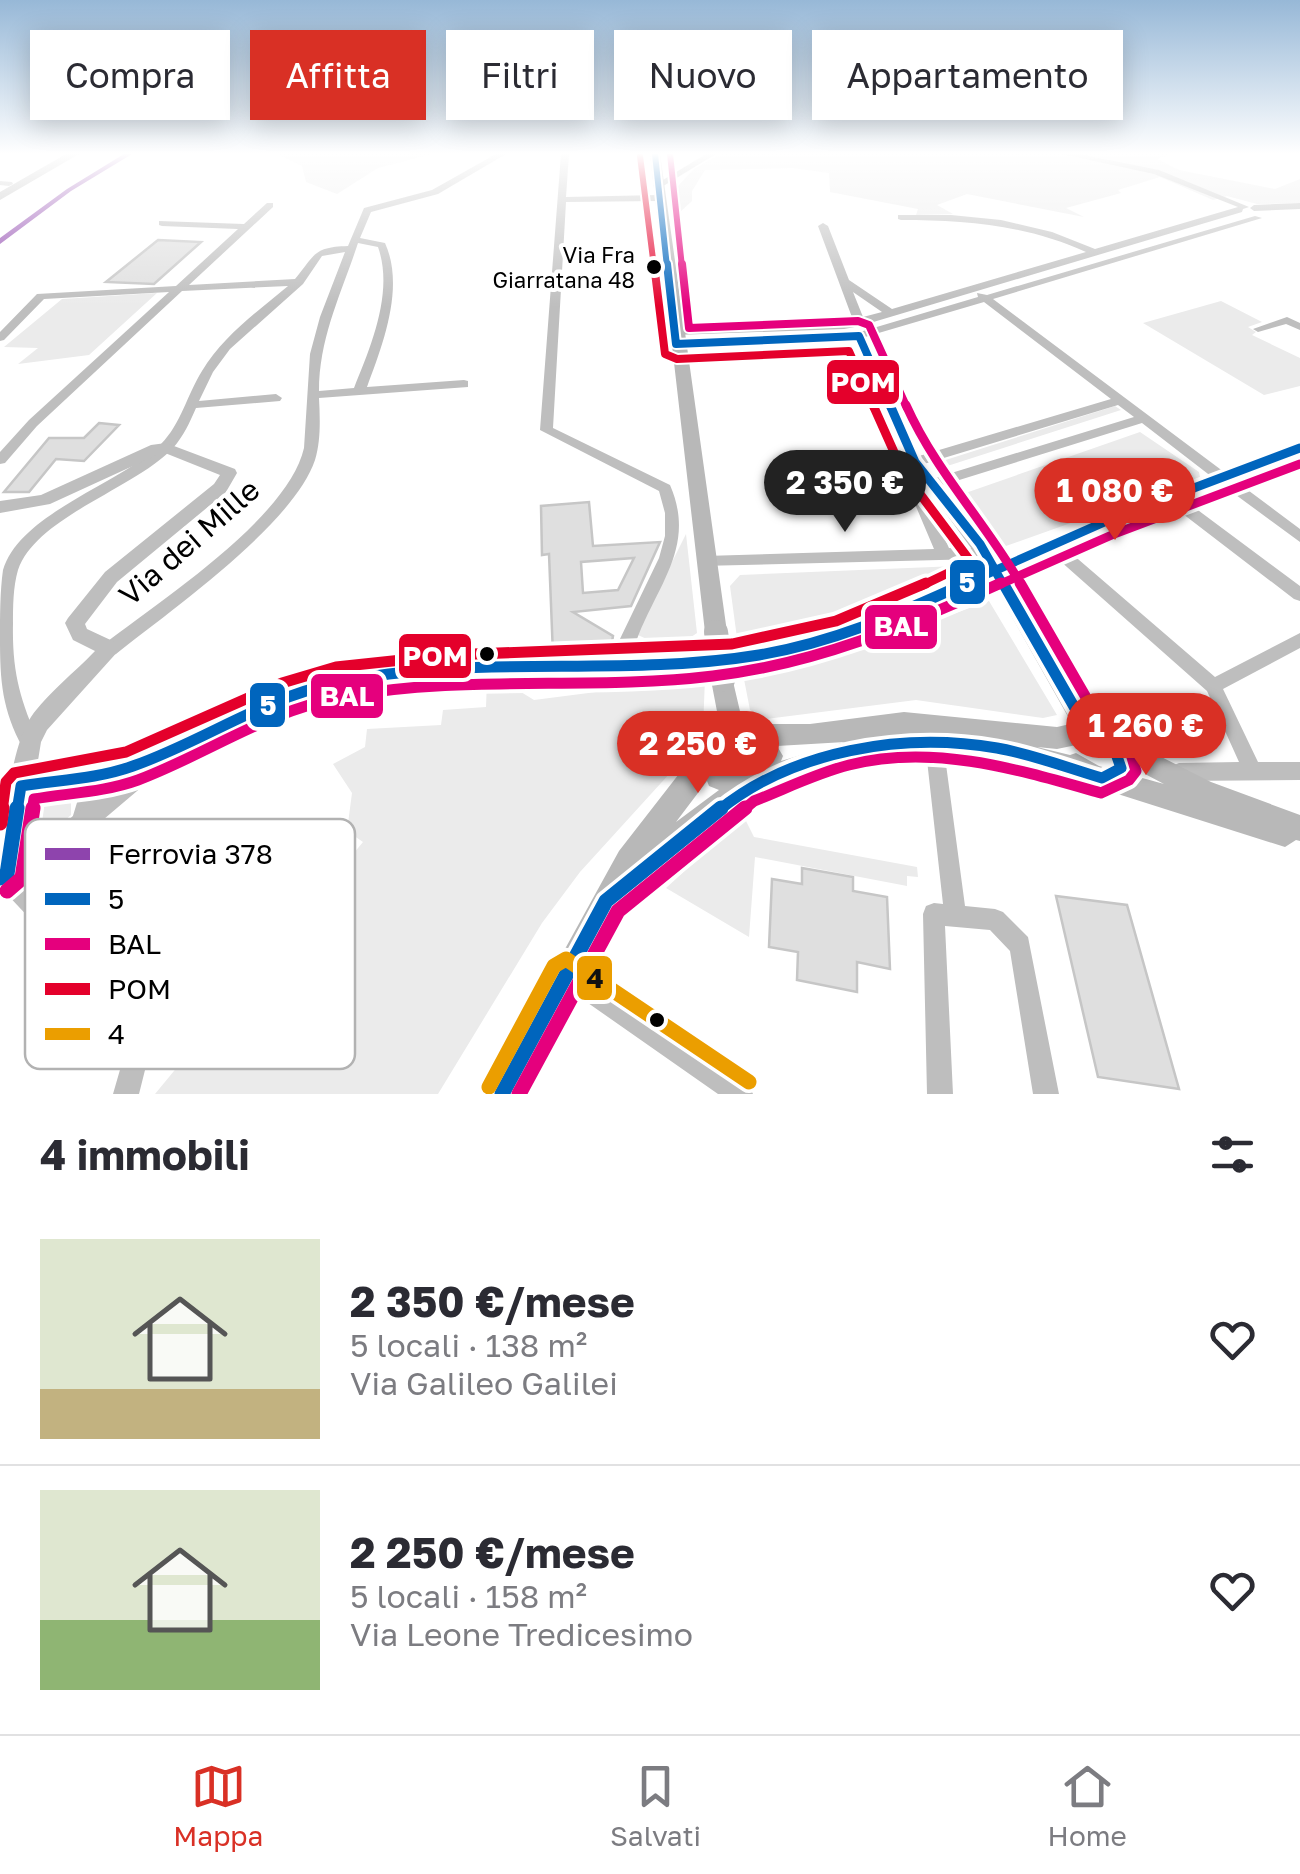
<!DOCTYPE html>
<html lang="it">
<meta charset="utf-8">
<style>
body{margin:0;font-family:"Golos Text",sans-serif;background:#f7f7f7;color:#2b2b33;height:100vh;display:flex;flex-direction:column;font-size:38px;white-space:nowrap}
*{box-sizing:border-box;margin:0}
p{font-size:32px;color:#7c7c81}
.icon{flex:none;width:55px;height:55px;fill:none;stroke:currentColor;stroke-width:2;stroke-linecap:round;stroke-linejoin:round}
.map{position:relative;height:1094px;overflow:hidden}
.sheet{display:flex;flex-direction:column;background:#fff;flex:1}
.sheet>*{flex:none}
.top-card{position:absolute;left:30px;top:30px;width:1240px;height:90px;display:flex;gap:20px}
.price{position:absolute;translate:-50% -85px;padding:0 22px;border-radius:35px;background:#d93025;color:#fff;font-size:32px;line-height:65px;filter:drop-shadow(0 2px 5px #0008)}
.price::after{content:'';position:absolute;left:50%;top:60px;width:30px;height:22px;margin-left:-15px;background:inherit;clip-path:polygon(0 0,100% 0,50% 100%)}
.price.on{background:#222;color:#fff}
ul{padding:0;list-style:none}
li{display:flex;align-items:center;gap:30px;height:250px;padding:0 40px}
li+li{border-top:2px solid #e1e1e2}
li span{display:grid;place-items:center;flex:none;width:280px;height:200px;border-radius:0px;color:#555}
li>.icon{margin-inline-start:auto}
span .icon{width:120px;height:120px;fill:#fffc;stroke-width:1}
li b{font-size:42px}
h2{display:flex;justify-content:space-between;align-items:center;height:120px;padding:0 40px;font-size:42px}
.tag{padding:0 35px;border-radius:0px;background:#fff;box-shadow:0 5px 25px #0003;font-size:35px;line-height:90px}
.tag.on{background:#d93025;color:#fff}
.tab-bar{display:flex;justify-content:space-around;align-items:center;height:140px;border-top:2px solid #e1e1e2;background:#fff;font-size:28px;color:#7c7c81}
.tab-bar a{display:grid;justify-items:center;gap:5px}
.tab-bar .on{color:#d93025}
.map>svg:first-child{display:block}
.green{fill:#ebebeb}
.building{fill:#dfdfdf;stroke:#c6c6c6;stroke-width:2.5;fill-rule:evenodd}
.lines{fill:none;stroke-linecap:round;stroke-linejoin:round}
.minor{fill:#bebebe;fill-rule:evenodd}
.tertiary{fill:#bebebe;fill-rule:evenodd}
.secondary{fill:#b8b8b8;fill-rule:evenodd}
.secondary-bridge{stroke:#b8b8b8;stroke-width:24}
.bus-1-far4-casing{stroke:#fff;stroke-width:10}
.bus-1-far3-casing{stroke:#fff;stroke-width:12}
.bus-1-far2-casing{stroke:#fff;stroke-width:16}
.bus-1-far1-casing{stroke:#fff;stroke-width:19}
.bus-1-casing{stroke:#fff;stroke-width:22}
.bus-2-far4-casing{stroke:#fff;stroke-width:10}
.bus-2-far3-casing{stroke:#fff;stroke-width:12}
.bus-2-far2-casing{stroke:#fff;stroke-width:16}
.bus-2-far1-casing{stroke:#fff;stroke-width:19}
.bus-2-casing{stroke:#fff;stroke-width:22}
.bus-3-far4-casing{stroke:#fff;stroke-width:10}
.bus-3-far3-casing{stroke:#fff;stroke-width:12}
.bus-3-far2-casing{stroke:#fff;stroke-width:16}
.bus-3-far1-casing{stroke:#fff;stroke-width:19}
.bus-3-casing{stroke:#fff;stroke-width:22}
.bus-4-casing{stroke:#fff;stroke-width:22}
.bus-1-far4{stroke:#0065bd;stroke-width:6}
.bus-1-far3{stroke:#0065bd;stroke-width:8}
.bus-1-far2{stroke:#0065bd;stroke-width:9}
.bus-1-far1{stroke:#0065bd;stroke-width:11}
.bus-1{stroke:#0065bd;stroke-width:15}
.bus-2-far4{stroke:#e5007d;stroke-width:6}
.bus-2-far3{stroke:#e5007d;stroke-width:8}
.bus-2-far2{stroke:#e5007d;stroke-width:9}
.bus-2-far1{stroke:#e5007d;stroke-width:11}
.bus-2{stroke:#e5007d;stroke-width:15}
.bus-3-far4{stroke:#e4002b;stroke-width:6}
.bus-3-far3{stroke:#e4002b;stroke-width:8}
.bus-3-far2{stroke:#e4002b;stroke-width:9}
.bus-3-far1{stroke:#e4002b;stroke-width:11}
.bus-3{stroke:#e4002b;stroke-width:15}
.bus-4{stroke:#eb9e00;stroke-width:15}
.rail-1-casing{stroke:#fff;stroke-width:8}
.rail-1{fill:#8e44ad;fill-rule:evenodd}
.bus-dot{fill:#000;stroke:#fff;stroke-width:4}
.labels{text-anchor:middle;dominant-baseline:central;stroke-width:8;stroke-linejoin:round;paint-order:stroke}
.far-bus-label{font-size:22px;fill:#000;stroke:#fff;text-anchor:end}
.street-label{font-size:30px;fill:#000;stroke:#fff}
.key{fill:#fff;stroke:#b2b2b2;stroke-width:2.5}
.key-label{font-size:28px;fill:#000}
.line-badge{stroke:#fff;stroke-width:4}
.badge-label{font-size:28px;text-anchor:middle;font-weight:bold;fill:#fff}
.pale-badge-label{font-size:28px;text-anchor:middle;font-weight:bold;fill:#111}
</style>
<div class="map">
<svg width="1300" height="1094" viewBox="0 0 1300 1094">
<rect width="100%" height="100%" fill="#fff"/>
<path class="green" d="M277,154H432L378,168L337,194L306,182L302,166Z
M720,154H1171L1157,159L1179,170L1275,189L1300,179V203L1257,204L1227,196L1213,200L1160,177L1118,190L1121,193L1066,208L1084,217L967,194L937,205L953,214L916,215L918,209L830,192L829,173L792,168L705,170L692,191V201L680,212L678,186L694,169Z
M157,293L89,355L18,364L38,348L4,347L62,299Z
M1221,301L1262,322L1248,327L1256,332L1252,335L1300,358V386L1264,395L1143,323Z
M1115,406L1121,410L938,469L933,464Z
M1140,432L1199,472L1200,477L1006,546L995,544L954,497Z
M686,534L697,633C677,647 657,645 636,634Z
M957,566L961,570L957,572L828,621L737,638L730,586L740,575Z
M989,601L1057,715L1043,718L916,700L766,719L750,710L743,674L822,661Z
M498,678L534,700L705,678L703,729L681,761L580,872L542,923L438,1094H155L363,842L347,831L352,793L333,764L365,747L367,729L441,725L443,710L486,707L487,680Z
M56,792L71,796V815L49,834L29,837L36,802Z
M744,817L754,837L917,867L918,877L907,876V886L755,857L749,937L666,888Z"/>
<path class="building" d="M158,240L201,242L154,284L106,282Z
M99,423L119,425L84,461L56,459L29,492H4L49,438H84Z
M589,502L593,546L660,542L631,606L573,612L613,636L611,648L553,655L549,554L542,555L541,506ZM634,558L618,590L583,593L581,562Z
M802,868L853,877V891L887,897L890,969L857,962V992L797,980L798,952L769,947L772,879L802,884Z
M1056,896L1127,905L1179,1089L1098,1077Z"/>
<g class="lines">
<path class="minor" d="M496,154H506L438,194L371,212L360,238L385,243C405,287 383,344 367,387L464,380L468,381V387L319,398C320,418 321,441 315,460C293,525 171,610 116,654L110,656L104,654L102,649L104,644C161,600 288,518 304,448L310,354L320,317L345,252L322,256L303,284L230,349L213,372L199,401L276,394L282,398L280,401L196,408C190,422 183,437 173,448C134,489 36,517 18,570C13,587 13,607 13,624C12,671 20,700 39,742L37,748L30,751L23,748C2,710 0,681 0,638C0,616 0,591 3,570C20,513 120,484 161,444C181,424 187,395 202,371C223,336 257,312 288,286L182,291L37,426L5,463L0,464V452L29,420L169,292L44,299L4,340L0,341V332L37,294L176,286L238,229L162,226L159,225V221L244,224L267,203H273V207L189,285L295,279C315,255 313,247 348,246L364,208L432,190ZM358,243L378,247C394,292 371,346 354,388L319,391C319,337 342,292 358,243Z
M561,154H569L566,197L658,195L662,198L658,201L566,202L553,428L670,485C693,538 667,573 645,620C636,638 632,656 625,673L619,675L613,673L610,668L618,643L659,558L665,536V513L659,491L540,430Z
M706,154H716L660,188L653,186Z
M1062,154H1079L1159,170L1249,207L1243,209L1242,212L860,326L844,329L675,335L669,332L675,329L843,323L853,320L818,226L823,223L828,226L849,280L892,309L1086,252C1027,225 965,220 901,220L898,219V215H951L1001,220L1052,232L1095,249L1238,207L1154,174ZM853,292L882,312L863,317Z
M0,181L12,182L13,184L9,186L0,185Z
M1300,203V209L1254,211L1250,208L1254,205Z
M1255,216L1262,218L993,299L1224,472L1300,444V453L1233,479L1300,529V542L1221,484L1183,499L1300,586V601L1294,599L1170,504L1064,547L1215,677L1300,633V648L1223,689L1258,762H1300V780L1179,781L1172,778L1169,772L1172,766L1179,763L1239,762L1207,691L1050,552L994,574L989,572L979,559L700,566L697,562L700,558L705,556L934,549L909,490L908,462L855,340L676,347L672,346V342L853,334L978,297L977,293L987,295ZM984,302L1111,399L919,456L865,337ZM1118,405L1134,417L935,478L924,464ZM1142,423L1212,477L997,561L940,486ZM923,482L971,548H949L923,490Z
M1287,317L1300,323V330L1286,324L1258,332L1253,329Z
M934,733L941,736L943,742L965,906L995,909L1003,912L1028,937L1059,1094H1033L1010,951L990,930L945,926L953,1094H927L923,914L926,906L934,903L943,904L925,742L927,736Z
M76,770C86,774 95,783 100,793L89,826L82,829L75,826L72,819L79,796L66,779L69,772Z
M7,863L14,867L18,876L137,998L152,1042L139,1094H113L128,1042L119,1013L2,889L0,866Z
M566,963L749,1085L753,1094H718L558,982L555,974L558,966Z"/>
<path class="tertiary" d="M166,443L235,469L237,473L226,492L117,582L85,624L87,629L117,643L120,649L47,730L41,742L36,773L129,757L284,689L337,673L463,659H619L790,641L868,619L994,561L1000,563L1099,731L1096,738L1088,741L1080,738L990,578L880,631L790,657L619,677H463L337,691L295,703L166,762L163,769L58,858L0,890C0,848 8,752 31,717C46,695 76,671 95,651L73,640L65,623L68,618L105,572L214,484L220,475L165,453L159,454L50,504L0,513V501L41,495L151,445ZM116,780L42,842L23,852L32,795Z"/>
<path class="secondary" d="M66,154H79L0,200V192Z
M650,154H660L727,632L724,638L716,641L708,638L705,632Z
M723,670L731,673L743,724H810L904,712L1057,727L1088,720L1211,782L1300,815V841L1296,840L1285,847L1080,782L993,762L913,755L833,768L794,780L738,807L621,905L520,1094H485L619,851L703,743L720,727L711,680L715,673ZM845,742L781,761L783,756L777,746ZM1086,743L1164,784L1099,766L1076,753L1070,755L1037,747L1057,749ZM733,746H744L756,759L752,773L746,776L729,769L726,756ZM707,781L709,786L719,790L676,822Z"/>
<path class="secondary-bridge" d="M716,632L723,680"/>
<g class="bus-1-far4-casing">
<path id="bus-1-far4" d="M655,154L667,267"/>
</g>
<g class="bus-1-far3-casing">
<path id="bus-1-far3" d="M667,264L676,344L859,336L891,408"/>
</g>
<g class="bus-1-far2-casing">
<path id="bus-1-far2" d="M890,405L915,462L980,544L1004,586
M960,586L1109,520L1300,448"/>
</g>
<g class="bus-1-far1-casing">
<path id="bus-1-far1" d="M17,811L21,786C58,780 97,779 133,766C202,742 263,698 336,683C475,653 619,678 759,655C831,643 899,614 966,583
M718,811C793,750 903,732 997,748C1032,754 1068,768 1102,778L1121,768L1113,745L1088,731L1003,583"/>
</g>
<g class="bus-1-casing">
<path id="bus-1" d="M0,878L7,874L17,808
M502,1094L606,901L721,808"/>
</g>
<g class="bus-2-far4-casing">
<path id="bus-2-far4" d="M670,154L682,267"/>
</g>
<g class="bus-2-far3-casing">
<path id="bus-2-far3" d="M682,264L689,328L858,321L869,325L907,408"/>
</g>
<g class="bus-2-far2-casing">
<path id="bus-2-far2" d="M906,405C936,472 985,522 1022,586
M996,586L1114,534L1300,464"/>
</g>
<g class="bus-2-far1-casing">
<path id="bus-2-far1" d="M32,811L34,799C69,793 105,792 138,780C207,754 269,710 342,697C465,674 590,691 713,676C816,664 908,625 1001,583
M742,811L754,801C785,789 817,773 849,765C933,743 1020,770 1101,793L1129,780L1136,771L1126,737L1099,720L1020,583"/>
</g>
<g class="bus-2-casing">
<path id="bus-2" d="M7,891L22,878L33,808
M519,1094L618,911L745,808"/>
</g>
<g class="bus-3-far4-casing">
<path id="bus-3-far4" d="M640,156L654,267"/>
</g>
<g class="bus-3-far3-casing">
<path id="bus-3-far3" d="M654,264L665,354L677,359L849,351L874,408"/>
</g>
<g class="bus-3-far2-casing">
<path id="bus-3-far2" d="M873,405L902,470L971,562L921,586"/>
</g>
<g class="bus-3-far1-casing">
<path id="bus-3-far1" d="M2,811L6,782L14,773L126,752L282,683L336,667L449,655L732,644L836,621L926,583"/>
</g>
<g class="bus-3-casing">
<path id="bus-3" d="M0,823L2,808"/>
</g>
<g class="bus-4-casing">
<path id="bus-4" d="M489,1087L554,966L566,959L749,1082"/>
</g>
<use href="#bus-1-far4" class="bus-1-far4"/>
<use href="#bus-1-far3" class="bus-1-far3"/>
<use href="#bus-1-far2" class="bus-1-far2"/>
<use href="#bus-1-far1" class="bus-1-far1"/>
<use href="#bus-1" class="bus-1"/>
<use href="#bus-2-far4" class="bus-2-far4"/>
<use href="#bus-2-far3" class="bus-2-far3"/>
<use href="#bus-2-far2" class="bus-2-far2"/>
<use href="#bus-2-far1" class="bus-2-far1"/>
<use href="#bus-2" class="bus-2"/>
<use href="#bus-3-far4" class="bus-3-far4"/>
<use href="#bus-3-far3" class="bus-3-far3"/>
<use href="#bus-3-far2" class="bus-3-far2"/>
<use href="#bus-3-far1" class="bus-3-far1"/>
<use href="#bus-3" class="bus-3"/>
<use href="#bus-4" class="bus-4"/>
<g class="rail-1-casing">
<path id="rail-1" d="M124,154H132L71,191L0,244V238L67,189Z"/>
</g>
<use href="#rail-1" class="rail-1"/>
</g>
<linearGradient id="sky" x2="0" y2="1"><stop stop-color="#97b8d7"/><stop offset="0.5" stop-color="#fff"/><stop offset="1" stop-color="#fff" stop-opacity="0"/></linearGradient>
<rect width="1300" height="307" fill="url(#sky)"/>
<g class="bus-dot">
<circle cx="654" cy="267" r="9"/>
<circle cx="487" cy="654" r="9"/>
<circle cx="657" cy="1020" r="9"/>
</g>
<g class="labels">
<g class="far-bus-label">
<text x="635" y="254">Via Fra<tspan x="635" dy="25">Giarratana 48</tspan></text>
</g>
<g class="street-label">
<text transform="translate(189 542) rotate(-41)">Via dei Mille</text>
</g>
</g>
<rect x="25" y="819" width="330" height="250" rx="15" class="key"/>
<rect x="45" y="848" width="45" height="12" fill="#8e44ad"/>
<rect x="45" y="893" width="45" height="12" fill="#0065bd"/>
<rect x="45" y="938" width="45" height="12" fill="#e5007d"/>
<rect x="45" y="983" width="45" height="12" fill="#e4002b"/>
<rect x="45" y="1028" width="45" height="12" fill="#eb9e00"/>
<g class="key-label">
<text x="108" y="864">Ferrovia 378</text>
<text x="108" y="909">5</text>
<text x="108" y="954">BAL</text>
<text x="108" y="999">POM</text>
<text x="108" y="1044">4</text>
</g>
<g class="line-badge">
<rect x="825" y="358" width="76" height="48" rx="10" fill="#e4002b"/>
<rect x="948" y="558" width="39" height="48" rx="10" fill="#0065bd"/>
<rect x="863" y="603" width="76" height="48" rx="10" fill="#e5007d"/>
<rect x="397" y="632" width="76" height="48" rx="10" fill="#e4002b"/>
<rect x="309" y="672" width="76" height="48" rx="10" fill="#e5007d"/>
<rect x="248" y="681" width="39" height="48" rx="10" fill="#0065bd"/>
<rect x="575" y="954" width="39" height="48" rx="10" fill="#eb9e00"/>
</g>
<g class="badge-label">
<text x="863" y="392">POM</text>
<text x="967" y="592">5</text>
<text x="901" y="636">BAL</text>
<text x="435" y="666">POM</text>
<text x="347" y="706">BAL</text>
<text x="268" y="715">5</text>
</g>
<g class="pale-badge-label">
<text x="595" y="988">4</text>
</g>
</svg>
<b class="price on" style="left:845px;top:535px">2 350 €</b>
<b class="price" style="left:1115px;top:543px">1 080 €</b>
<b class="price" style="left:1146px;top:778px">1 260 €</b>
<b class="price" style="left:698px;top:796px">2 250 €</b>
<div class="top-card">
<a class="tag">Compra</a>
<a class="tag on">Affitta</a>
<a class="tag">Filtri</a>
<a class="tag">Nuovo</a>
<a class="tag">Appartamento</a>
</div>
</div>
<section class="sheet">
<h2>4 immobili<svg class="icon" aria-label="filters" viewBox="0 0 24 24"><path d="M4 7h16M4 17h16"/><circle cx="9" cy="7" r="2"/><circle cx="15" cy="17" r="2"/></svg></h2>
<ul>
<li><span style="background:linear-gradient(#dfe7d0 75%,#c2b280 0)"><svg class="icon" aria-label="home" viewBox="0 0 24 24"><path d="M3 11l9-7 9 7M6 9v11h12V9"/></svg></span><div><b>2 350 €/mese</b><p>5 locali · 138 m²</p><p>Via Galileo Galilei</p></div><svg class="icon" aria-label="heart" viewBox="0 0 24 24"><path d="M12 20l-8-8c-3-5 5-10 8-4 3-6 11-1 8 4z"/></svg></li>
<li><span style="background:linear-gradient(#dfe7d0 65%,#8fb573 0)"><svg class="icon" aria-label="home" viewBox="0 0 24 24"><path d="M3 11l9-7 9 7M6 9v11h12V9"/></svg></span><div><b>2 250 €/mese</b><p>5 locali · 158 m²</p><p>Via Leone Tredicesimo</p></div><svg class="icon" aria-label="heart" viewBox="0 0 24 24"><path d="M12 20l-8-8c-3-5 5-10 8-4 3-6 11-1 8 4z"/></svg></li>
</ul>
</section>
<nav class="tab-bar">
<a class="on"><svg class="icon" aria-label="map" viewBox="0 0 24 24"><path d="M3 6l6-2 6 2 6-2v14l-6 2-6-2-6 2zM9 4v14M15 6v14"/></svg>Mappa</a>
<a><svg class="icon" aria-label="saved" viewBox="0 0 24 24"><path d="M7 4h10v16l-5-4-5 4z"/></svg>Salvati</a>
<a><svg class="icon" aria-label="home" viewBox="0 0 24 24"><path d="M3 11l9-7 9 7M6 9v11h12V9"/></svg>Home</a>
</nav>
